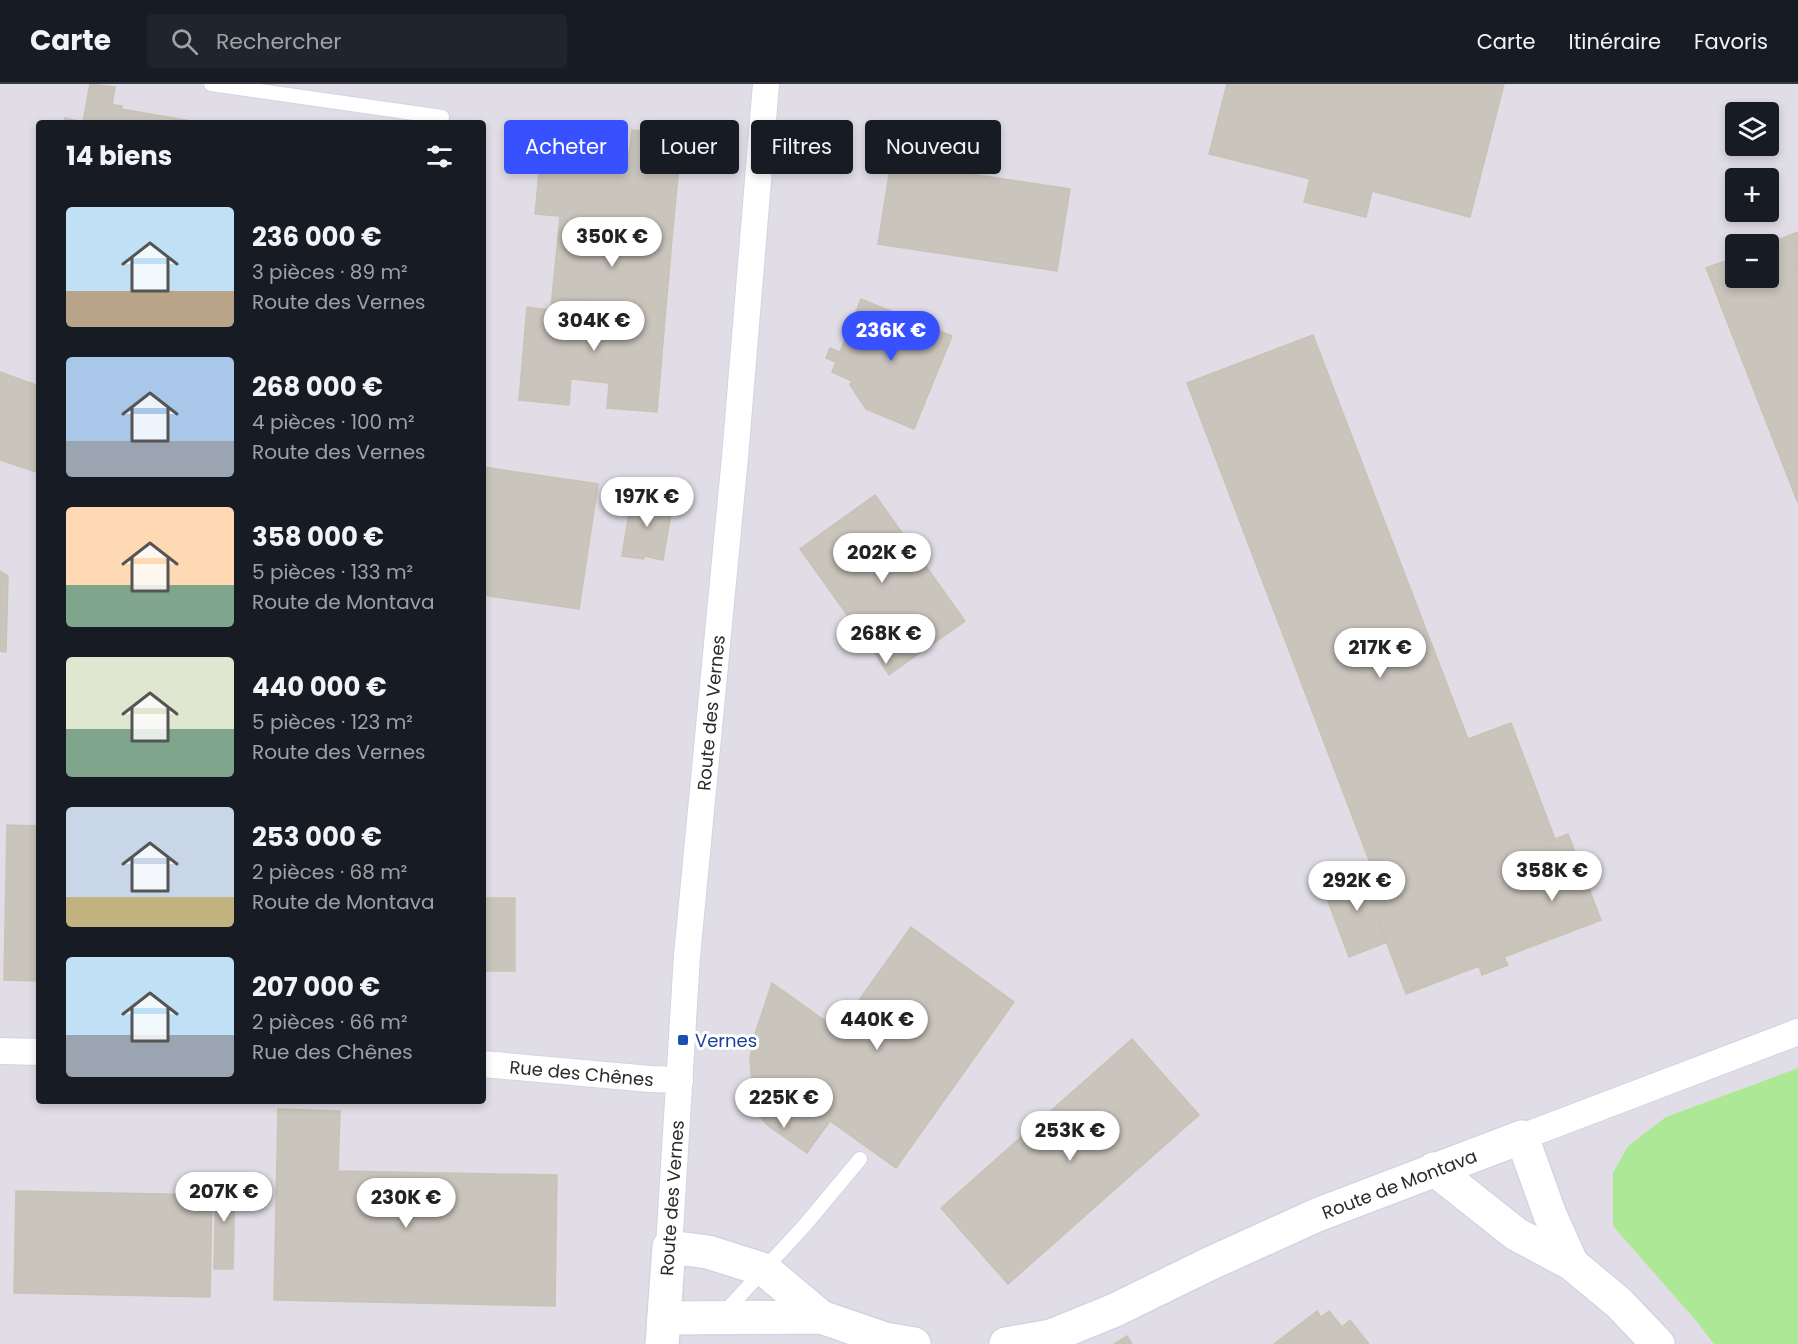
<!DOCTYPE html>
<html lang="fr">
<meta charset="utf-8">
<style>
body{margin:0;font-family:Poppins,sans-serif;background:#20242c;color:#f1f3f6;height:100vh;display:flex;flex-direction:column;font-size:22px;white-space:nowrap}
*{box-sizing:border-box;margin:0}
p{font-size:20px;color:#9ea1a6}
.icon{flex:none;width:33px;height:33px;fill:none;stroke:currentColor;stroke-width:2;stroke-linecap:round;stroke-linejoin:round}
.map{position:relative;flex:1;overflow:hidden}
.details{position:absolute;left:36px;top:36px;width:450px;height:984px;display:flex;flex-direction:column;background:#171b24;border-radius:6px;box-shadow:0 3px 9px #0003}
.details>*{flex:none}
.guide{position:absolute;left:504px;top:36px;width:570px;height:54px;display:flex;gap:12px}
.controls{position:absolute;left:1725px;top:18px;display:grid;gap:12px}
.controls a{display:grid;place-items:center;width:54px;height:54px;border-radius:6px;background:#171b24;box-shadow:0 3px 9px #0003;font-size:30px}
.price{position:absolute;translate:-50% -51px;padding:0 14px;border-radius:21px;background:#fff;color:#222;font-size:20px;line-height:39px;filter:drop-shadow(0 2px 3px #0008)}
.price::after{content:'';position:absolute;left:50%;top:36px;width:18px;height:14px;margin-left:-9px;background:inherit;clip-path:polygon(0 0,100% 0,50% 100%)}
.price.selected{background:#3851ff;color:#fff}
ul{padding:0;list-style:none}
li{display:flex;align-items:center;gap:18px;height:150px;padding:0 30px}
li span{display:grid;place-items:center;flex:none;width:168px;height:120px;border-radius:6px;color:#555}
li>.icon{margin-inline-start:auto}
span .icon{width:72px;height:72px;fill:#fffc;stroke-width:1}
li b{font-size:26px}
h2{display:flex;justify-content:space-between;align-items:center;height:72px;padding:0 30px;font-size:26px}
.tag{padding:0 21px;border-radius:6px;background:#171b24;box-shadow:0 3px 9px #0003;font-size:21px;line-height:54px}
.tag.selected{background:#3851ff;color:#fff}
header{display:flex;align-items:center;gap:36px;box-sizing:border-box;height:84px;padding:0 30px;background:#171b24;border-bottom:2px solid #363941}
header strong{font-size:28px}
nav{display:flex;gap:33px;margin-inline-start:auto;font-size:21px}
.search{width:420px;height:54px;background:#20242c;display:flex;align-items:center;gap:15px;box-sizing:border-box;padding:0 21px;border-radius:6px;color:#9ea1a6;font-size:22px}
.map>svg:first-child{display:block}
.industrial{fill:#e0dde6;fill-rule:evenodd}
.green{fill:#ace895}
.building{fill:#c9c4bc;stroke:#c9c3b5;stroke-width:1.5}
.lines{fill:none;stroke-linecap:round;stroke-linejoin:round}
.service-casing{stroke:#d1d4e5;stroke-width:16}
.minor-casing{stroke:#d1d4e5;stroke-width:28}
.tertiary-casing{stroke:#d1d4e5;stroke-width:36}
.service{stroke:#fff;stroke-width:14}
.minor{stroke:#fff;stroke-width:26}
.tertiary{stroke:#fff;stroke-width:33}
.transit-dot{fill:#1a4fb4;stroke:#fff;stroke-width:2}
.labels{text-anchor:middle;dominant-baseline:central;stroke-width:6;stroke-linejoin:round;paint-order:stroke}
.street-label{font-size:18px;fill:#2b2b2b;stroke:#fff}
.transit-label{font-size:18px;fill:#164399;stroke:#fff;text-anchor:start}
</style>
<header>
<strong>Carte</strong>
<div class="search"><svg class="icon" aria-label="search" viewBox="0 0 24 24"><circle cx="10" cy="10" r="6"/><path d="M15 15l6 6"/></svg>Rechercher</div>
<nav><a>Carte</a><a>Itinéraire</a><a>Favoris</a></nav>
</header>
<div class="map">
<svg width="1798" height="1260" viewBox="0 0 1798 1260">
<rect width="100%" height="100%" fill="#eee7dc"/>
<path class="industrial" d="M0,0H1798V984L1666,1033L1692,1232L1714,1260H0ZM1736,28H1768V62H1736ZM39,39H483V1017H39ZM1736,94H1768V128H1736ZM1736,160H1768V194H1736Z"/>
<path class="green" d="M1798,984V1260H1714L1692,1232L1613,1142V1089L1628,1062L1666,1033Z"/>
<path class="building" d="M90,0L115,3L112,21L87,16Z
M1227,0H1504L1470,133L1372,107L1366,133L1304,118L1310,95L1209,70Z
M87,16L122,22L119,39H83Z
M121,25L203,39H119Z
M65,34L83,38V39H64Z
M544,38L594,42L592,67L629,71L632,46L682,50L672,155L559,144L560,132L535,130Z
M891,78L1070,105L1057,187L878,160Z
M559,144L672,155L666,223L552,213Z
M1798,148V156L1768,167V160H1767Z
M1798,156V186L1719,217L1709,191L1736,180V194H1768V167Z
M1736,173V180L1709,191L1706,184Z
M1798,186V419L1719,217Z
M552,213L666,223L657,328L607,324L609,299L571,295L569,321L519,316L527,223L551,226Z
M861,215L952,252L914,345L866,325L850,301L852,297L832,288Z
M1313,251L1468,655L1511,639L1555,755L1545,759L1577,842L1405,907L1373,823L1385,818L1187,299Z
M830,264L840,268L836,278L826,274Z
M0,288L39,302V389L0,376Z
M483,383L598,400L579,525L483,511Z
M632,411L673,418L663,476L644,472V475L622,472Z
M875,411L965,537L894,587L882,571L878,574L800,465Z
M0,487L8,492L6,568L0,567Z
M882,571L894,587L889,591L878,574Z
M7,741L39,742V897L4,896Z
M1568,750L1601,836L1504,873L1508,881L1482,891L1479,882L1406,910L1405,907L1577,842L1545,759Z
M1372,785L1385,818L1373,823L1387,858L1349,873L1323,804Z
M483,814H515V887H483Z
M911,843L1014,918L896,1084L830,1037L814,1059L767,1027L764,1019L757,1023L752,1001L750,974L754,953L772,899L838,946Z
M1132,955L1199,1031L1008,1200L941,1124Z
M764,1019L767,1027L814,1059L807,1069L767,1041L753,1024Z
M278,1025L340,1027L338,1087L557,1091L555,1222L274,1216Z
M216,1093L235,1094L233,1185H214Z
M16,1107L212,1111L210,1213L14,1209Z
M1317,1227L1321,1233L1329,1227L1342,1243L1350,1236L1369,1260H1274Z
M1127,1252L1132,1260H1114Z"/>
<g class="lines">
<g class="service-casing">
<path id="service" d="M211,0L442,33
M723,1230L805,1141L860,1075"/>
</g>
<g class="minor-casing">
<g id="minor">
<path d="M0,967L39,968"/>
<path id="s1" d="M483,980L650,995L680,996"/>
<path d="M1522,1053L1798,948"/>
<path id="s2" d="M669,1163L687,872L735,373L766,0"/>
</g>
</g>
<g class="tertiary-casing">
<g id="tertiary">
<path d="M1434,1085L1516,1150L1572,1180L1619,1219L1658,1260"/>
<path d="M664,1234L821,1233L885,1255L914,1260"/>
<path d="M662,1260L669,1163L708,1168L765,1186L821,1233"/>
<path id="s3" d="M1006,1260L1051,1252L1115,1226L1209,1180L1317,1131L1522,1053L1550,1131L1572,1180"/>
</g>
</g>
<use href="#service" class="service"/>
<use href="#minor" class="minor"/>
<use href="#tertiary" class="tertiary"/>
</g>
<rect class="transit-dot" x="677" y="950" width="12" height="12" rx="3"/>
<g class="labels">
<g class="street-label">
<text stroke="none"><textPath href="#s2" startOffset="536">Route des Vernes</textPath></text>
<text stroke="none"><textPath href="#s1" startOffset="99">Rue des Chênes</textPath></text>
<text stroke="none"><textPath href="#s3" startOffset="426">Route de Montava</textPath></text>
<text transform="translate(672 1114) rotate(-86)">Route des Vernes</text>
</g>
<g class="transit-label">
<text x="695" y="956">Vernes</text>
</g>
</g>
</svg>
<div class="controls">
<a><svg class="icon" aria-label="layers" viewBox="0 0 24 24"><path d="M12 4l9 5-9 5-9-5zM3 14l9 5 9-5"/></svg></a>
<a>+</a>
<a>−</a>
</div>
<b class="price" style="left:612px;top:184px">350K €</b>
<b class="price" style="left:594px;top:268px">304K €</b>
<b class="price selected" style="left:891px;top:278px">236K €</b>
<b class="price" style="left:647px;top:444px">197K €</b>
<b class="price" style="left:882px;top:500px">202K €</b>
<b class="price" style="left:886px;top:581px">268K €</b>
<b class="price" style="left:1380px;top:595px">217K €</b>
<b class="price" style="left:1552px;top:818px">358K €</b>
<b class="price" style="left:1357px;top:828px">292K €</b>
<b class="price" style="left:877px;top:967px">440K €</b>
<b class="price" style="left:784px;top:1045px">225K €</b>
<b class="price" style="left:1070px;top:1078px">253K €</b>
<b class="price" style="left:224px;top:1139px">207K €</b>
<b class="price" style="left:406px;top:1145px">230K €</b>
<div class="guide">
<a class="tag selected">Acheter</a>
<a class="tag">Louer</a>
<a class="tag">Filtres</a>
<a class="tag">Nouveau</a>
</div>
<section class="details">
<h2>14 biens<svg class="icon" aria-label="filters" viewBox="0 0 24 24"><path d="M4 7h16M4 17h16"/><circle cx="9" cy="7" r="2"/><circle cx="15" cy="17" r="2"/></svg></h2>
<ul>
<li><span style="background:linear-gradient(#bfe0f5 70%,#b9a48a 0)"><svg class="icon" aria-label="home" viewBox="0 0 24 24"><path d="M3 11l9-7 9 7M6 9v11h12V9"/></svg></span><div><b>236 000 €</b><p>3 pièces · 89 m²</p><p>Route des Vernes</p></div></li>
<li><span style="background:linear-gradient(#a9c7e8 70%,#9aa5b1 0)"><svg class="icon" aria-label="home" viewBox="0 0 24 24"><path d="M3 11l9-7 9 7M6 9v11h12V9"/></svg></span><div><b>268 000 €</b><p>4 pièces · 100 m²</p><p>Route des Vernes</p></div></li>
<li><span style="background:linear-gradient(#ffd9b3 65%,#7fa58c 0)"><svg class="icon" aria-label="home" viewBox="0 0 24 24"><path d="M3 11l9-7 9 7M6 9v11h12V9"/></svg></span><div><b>358 000 €</b><p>5 pièces · 133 m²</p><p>Route de Montava</p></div></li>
<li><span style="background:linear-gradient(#dfe7d0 60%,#7fa58c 0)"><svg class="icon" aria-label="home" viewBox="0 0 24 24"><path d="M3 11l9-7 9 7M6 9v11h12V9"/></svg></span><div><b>440 000 €</b><p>5 pièces · 123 m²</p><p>Route des Vernes</p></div></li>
<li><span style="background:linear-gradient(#c9d6e8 75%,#c2b280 0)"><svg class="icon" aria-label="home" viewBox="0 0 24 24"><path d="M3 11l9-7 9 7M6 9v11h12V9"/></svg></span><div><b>253 000 €</b><p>2 pièces · 68 m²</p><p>Route de Montava</p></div></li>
<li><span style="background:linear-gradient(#bfe0f5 65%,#9aa5b1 0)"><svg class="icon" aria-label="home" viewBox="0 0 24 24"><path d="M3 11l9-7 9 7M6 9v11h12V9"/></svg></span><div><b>207 000 €</b><p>2 pièces · 66 m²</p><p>Rue des Chênes</p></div></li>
</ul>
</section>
</div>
